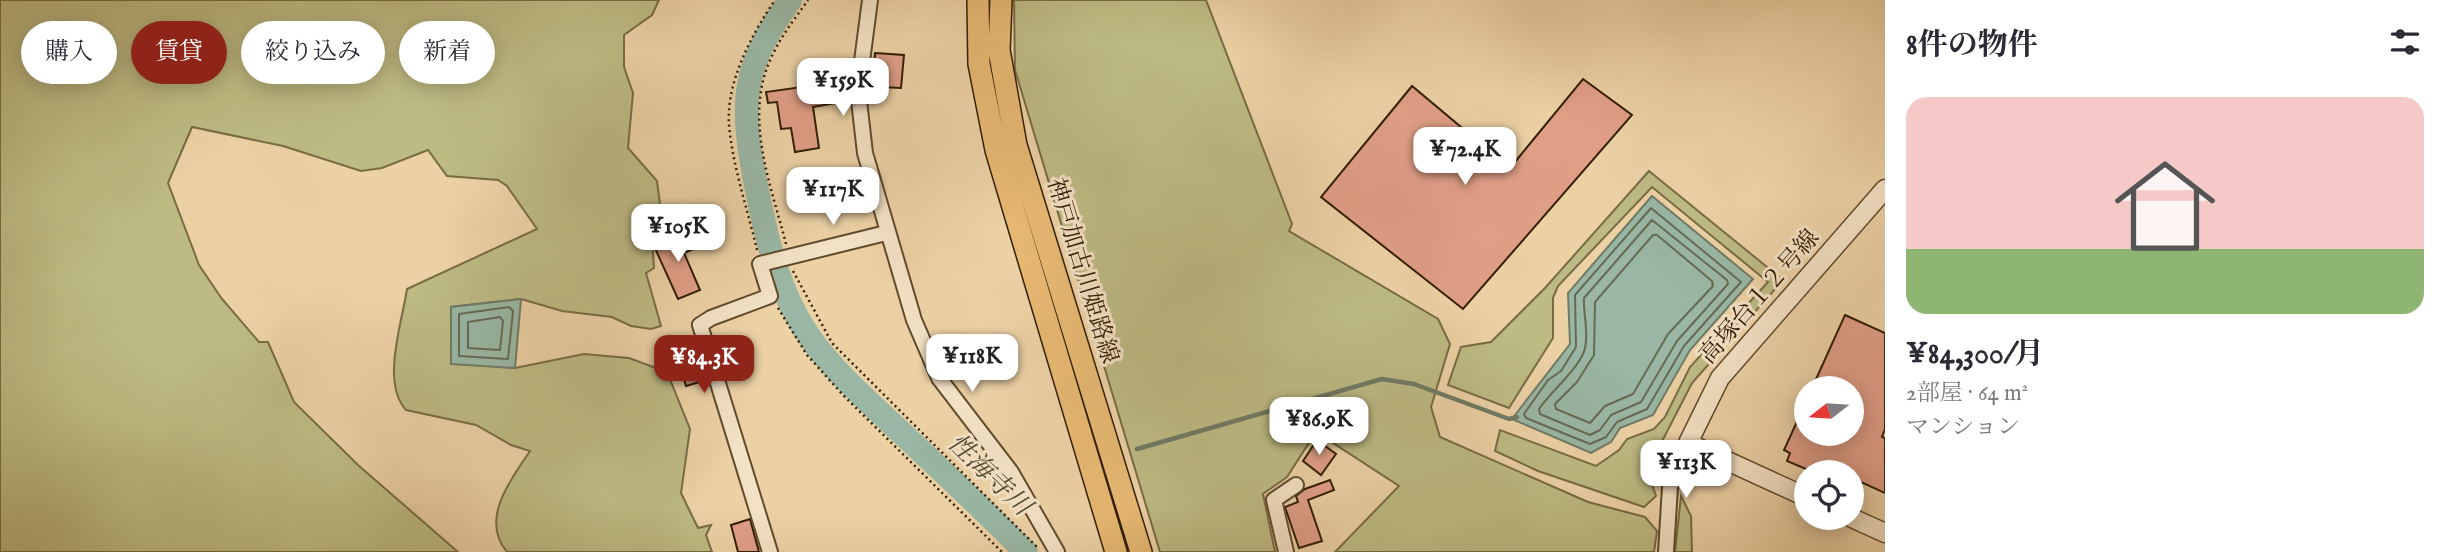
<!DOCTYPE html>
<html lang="ja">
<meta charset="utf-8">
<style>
body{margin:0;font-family:"IM FELL English","Noto Serif JP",serif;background:#f7f7f7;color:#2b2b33;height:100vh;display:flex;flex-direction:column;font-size:26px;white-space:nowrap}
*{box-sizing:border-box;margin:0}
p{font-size:23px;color:#7c7c81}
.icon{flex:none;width:38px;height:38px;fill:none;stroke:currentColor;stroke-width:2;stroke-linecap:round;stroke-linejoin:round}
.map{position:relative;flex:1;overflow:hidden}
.details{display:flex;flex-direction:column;background:#fff;width:560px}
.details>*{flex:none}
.guide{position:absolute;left:21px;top:21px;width:665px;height:63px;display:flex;gap:14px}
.needle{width:46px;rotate:253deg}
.fabs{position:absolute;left:1794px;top:376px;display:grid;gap:14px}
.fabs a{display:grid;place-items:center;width:70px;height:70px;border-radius:50%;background:#fff;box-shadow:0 4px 18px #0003;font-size:35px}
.price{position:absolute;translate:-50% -60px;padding:0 16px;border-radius:14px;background:#fff;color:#222;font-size:23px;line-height:46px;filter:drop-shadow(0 2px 4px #0008)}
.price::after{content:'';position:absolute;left:50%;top:42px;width:21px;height:16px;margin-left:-10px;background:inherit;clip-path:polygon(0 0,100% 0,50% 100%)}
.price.current{background:#8f2418;color:#fff}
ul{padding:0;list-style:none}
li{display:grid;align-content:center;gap:14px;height:371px;padding:0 21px}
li+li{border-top:2px solid #e1e1e2}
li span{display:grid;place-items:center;height:217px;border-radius:21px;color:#555}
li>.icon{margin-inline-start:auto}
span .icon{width:126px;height:126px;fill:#fffc;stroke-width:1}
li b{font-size:30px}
h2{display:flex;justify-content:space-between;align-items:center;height:84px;padding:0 21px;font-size:30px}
.chip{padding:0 24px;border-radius:32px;background:#fff;box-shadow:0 4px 18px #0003;font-size:24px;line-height:63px}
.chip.current{background:#8f2418;color:#fff}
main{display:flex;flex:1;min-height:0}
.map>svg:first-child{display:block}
.green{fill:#bdba83;stroke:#786c43;stroke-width:2}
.water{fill:#99b7a4;stroke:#707a64;stroke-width:2}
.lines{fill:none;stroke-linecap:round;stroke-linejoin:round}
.shore{stroke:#666a54;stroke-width:2}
.stream{stroke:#707a64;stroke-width:4.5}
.river{stroke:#99b7a4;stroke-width:24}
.building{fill:#e09e87;stroke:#321e03;stroke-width:2}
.minor-casing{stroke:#604b2c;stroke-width:18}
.tertiary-casing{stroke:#604b2c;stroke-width:21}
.primary-casing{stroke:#321e03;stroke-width:24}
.path{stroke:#321e03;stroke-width:2.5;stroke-dasharray:2 3.5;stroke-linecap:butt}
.minor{stroke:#f3e1c4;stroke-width:14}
.tertiary{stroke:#f3e1c4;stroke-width:18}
.primary{stroke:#e6b872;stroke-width:21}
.labels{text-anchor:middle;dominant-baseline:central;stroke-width:6;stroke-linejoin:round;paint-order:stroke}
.street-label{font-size:24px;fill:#321e03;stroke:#f3e1c4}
.water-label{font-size:26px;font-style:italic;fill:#514c33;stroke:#f3e1c4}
</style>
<main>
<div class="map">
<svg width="1885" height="552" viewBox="0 0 1885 552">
<rect width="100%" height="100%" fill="#ecd1a5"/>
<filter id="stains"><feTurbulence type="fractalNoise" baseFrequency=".00286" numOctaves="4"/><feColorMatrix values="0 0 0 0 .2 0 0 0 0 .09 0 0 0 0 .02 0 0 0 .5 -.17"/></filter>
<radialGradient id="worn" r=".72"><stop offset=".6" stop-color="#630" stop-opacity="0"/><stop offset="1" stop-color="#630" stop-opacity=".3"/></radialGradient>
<path class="green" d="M0,0H659L652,15L624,35V67L633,93L628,148L657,181L661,212L652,240L654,268L646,273L661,326L651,329L631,326L612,317L562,311L521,299L451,307V363L515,368L584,354L629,358L667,372L690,429L681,493L698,528L711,525L706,535L712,552H507C479,519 512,478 530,451L511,445L476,425L406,410C381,383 402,323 407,289L537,229L507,186L498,180L447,176L428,150L382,168L361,171L283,146L192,127L168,183L199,265L222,299L259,342H268L294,402L358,465L458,552H0Z
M1014,0H1206L1292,224L1289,231L1438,319L1450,344L1431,407L1440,437L1588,502L1645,517L1657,531L1654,552H1335L1399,486L1316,432L1287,477L1263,494L1275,552H1160L1015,70Z
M1649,171L1783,280L1692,383L1655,455L1650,479L1656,496L1644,507L1538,471L1495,451L1500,430L1596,466L1619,450L1627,439L1654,429L1665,417L1690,367L1768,282L1652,187L1558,286L1553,298V338L1509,408L1448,385L1461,347L1491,342L1545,288Z
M1681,496L1691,516L1692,552H1675Z"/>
<path class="water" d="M1652,196L1753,279L1690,350L1653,415L1620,428L1611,442L1591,453L1512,419L1570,344L1568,293Z
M521,299L515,368L451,364V307Z"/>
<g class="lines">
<path class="shore" d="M1651,208L1741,282L1684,346L1647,409L1617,422L1606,437L1590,444L1526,418L1524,414L1548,380L1561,371L1576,347L1575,295Z
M1652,220L1727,280L1728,284L1677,341L1641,402L1611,415L1600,430L1590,435L1540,414L1539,409C1551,391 1581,367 1585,348C1589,332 1583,314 1584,298Z
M1653,235H1657L1712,281L1713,286L1668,334L1633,394L1605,406L1590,423L1556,409L1555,404L1577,382L1594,355L1595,302Z
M509,307L513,311L508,359L459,356V314Z
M500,317L503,321L500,350L468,348V322Z"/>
<path class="stream" d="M1137,449L1382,379L1414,384L1509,419L1517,417"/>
<path class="river" d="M790,0C742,67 740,101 755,180C764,226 774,275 797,317C820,359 857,391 892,424C937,466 982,508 1026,552"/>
</g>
<path class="building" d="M875,53L904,55L901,88L880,87L881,71H874Z
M1583,79L1632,115L1463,309L1321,197L1412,86L1510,168Z
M837,82L841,102L813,107L819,148L795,152L791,128L781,129L777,102L768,103L766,92Z
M689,231L696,248L684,253L700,290L678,299L654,246Z
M1845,315L1885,333V429L1882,437L1885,438V493L1852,478V472H1813L1787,461L1790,453L1784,450L1806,402V434H1852V388H1812Z
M696,360L703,381L686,386L680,366Z
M1317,440L1336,454L1321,475L1303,461Z
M1330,480L1334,490L1308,500L1322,541L1299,548L1285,507L1298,502L1296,496L1305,489Z
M750,519L759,552H738L731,525Z"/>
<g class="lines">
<g class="minor-casing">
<path id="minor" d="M870,0L858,92L865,153L914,320L939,378L1011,472L1057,552
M770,552L700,325L711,318L770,296L760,264L886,233
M1286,552L1274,500L1296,485
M1666,552L1670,487L1688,443"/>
</g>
<g class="tertiary-casing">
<path id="tertiary" d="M1806,497L1688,443L1720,378L1885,189
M1852,518L1885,533"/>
</g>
<g class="primary-casing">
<path id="primary" d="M978,0L979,64L996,150L1116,552
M1001,0L999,50L1016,145L1141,552"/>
</g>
<path class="path" d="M786,244C770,181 741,112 775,50C784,32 797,16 808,0
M757,250C748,211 732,164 729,124C726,82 752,34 775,0
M793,271L832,343L1037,547
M778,308L807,355L843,395L1002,552"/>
<use href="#minor" class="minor"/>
<use href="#tertiary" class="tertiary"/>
<use href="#primary" class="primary"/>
</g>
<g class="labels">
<g class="street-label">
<text transform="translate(1082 271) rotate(73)">神戸加古川姫路線</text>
<text transform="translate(1760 297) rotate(-49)">高塚台１２号線</text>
</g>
<g class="water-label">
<text transform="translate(989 475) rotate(44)">性海寺川</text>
</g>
</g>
<rect width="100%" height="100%" filter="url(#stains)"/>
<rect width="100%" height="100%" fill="url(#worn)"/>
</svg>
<div class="fabs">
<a><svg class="needle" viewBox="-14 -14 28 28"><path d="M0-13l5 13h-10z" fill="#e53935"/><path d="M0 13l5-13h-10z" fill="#7c7c81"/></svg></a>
<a><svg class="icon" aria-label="locate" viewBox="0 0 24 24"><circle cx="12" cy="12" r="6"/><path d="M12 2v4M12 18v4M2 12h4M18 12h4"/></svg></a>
</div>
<b class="price" style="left:843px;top:118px">¥159K</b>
<b class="price" style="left:1465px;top:187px">¥72.4K</b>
<b class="price" style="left:833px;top:227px">¥117K</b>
<b class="price" style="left:678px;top:264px">¥105K</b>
<b class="price" style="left:972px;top:394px">¥118K</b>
<b class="price current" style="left:704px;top:395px">¥84.3K</b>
<b class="price" style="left:1319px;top:457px">¥86.9K</b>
<b class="price" style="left:1686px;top:500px">¥113K</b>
<div class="guide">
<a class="chip">購入</a>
<a class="chip current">賃貸</a>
<a class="chip">絞り込み</a>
<a class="chip">新着</a>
</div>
</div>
<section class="details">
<h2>8件の物件<svg class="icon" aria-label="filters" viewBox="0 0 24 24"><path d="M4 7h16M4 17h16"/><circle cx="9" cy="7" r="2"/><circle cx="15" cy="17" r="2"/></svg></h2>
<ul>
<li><span style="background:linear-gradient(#f6c9c9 70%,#8fb573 0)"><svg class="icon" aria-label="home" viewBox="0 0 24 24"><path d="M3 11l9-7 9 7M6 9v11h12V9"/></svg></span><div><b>¥84,300/月</b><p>2部屋 · 64 m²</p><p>マンション</p></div></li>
</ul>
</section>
</main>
